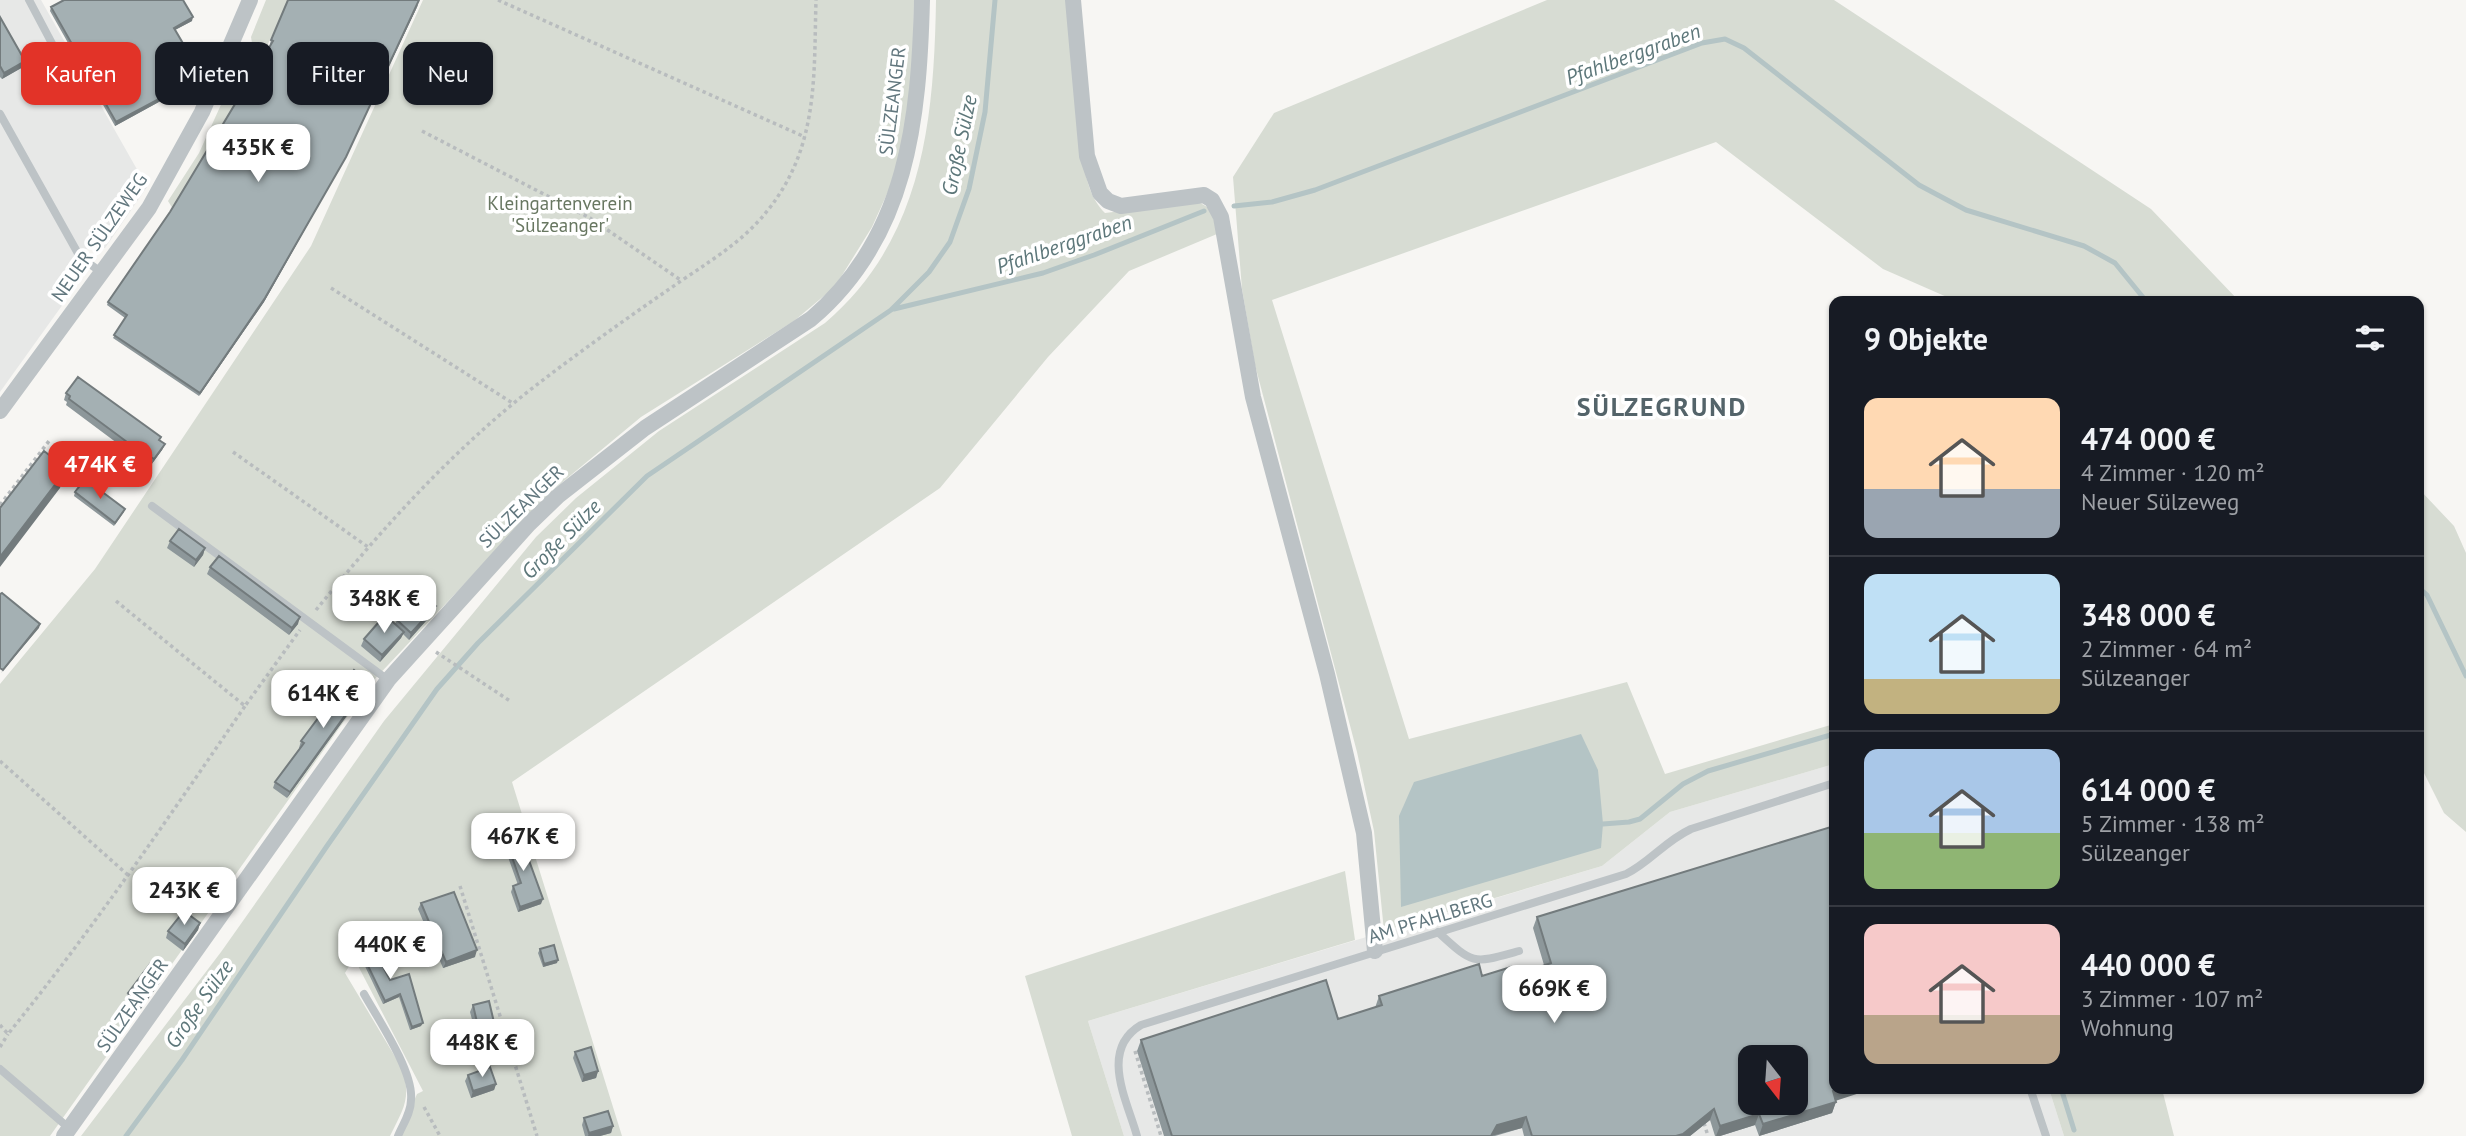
<!DOCTYPE html>
<html lang="de">
<meta charset="utf-8">
<style>
body{margin:0;font-family:"PT Sans",sans-serif;background:#242831;color:#f1f3f6;height:100vh;display:flex;flex-direction:column;font-size:26px;white-space:nowrap}
*{box-sizing:border-box;margin:0}
p{font-size:23px;color:#9ea1a6}
.icon{flex:none;width:38px;height:38px;fill:none;stroke:currentColor;stroke-width:2;stroke-linecap:round;stroke-linejoin:round}
.map{position:relative;flex:1;overflow:hidden}
.sheet{position:absolute;left:1829px;top:296px;width:595px;height:798px;display:flex;flex-direction:column;background:#171b24;border-radius:14px;box-shadow:0 2px 5px #0004}
.sheet>*{flex:none}
.top-card{position:absolute;left:21px;top:42px;width:665px;height:63px;display:flex;gap:14px}
.needle{width:46px;rotate:163deg}
.controls{position:absolute;left:1738px;top:1045px;display:grid;gap:14px}
.controls a{display:grid;place-items:center;width:70px;height:70px;border-radius:14px;background:#171b24;box-shadow:0 2px 5px #0004;font-size:35px}
.price{position:absolute;translate:-50% -60px;padding:0 16px;border-radius:14px;background:#fff;color:#222;font-size:23px;line-height:46px;filter:drop-shadow(0 2px 4px #0008)}
.price::after{content:'';position:absolute;left:50%;top:42px;width:21px;height:16px;margin-left:-10px;background:inherit;clip-path:polygon(0 0,100% 0,50% 100%)}
.price.current{background:#e23328;color:#fff}
ul{padding:0;list-style:none}
li{display:flex;align-items:center;gap:21px;height:175px;padding:0 35px}
li+li{border-top:2px solid #363941}
li span{display:grid;place-items:center;flex:none;width:196px;height:140px;border-radius:14px;color:#555}
li>.icon{margin-inline-start:auto}
span .icon{width:84px;height:84px;fill:#fffc;stroke-width:1}
li b{font-size:30px}
h2{display:flex;justify-content:space-between;align-items:center;height:84px;padding:0 35px;font-size:30px}
.pill{padding:0 24px;border-radius:14px;background:#171b24;box-shadow:0 2px 5px #0004;font-size:24px;line-height:63px}
.pill.current{background:#e23328;color:#fff}
.map>svg:first-child{display:block}
.built{fill:#e7e8e7;fill-rule:evenodd}
.green{fill:#d7dcd3}
.water{fill:#b4c4c5}
.lines{fill:none;stroke-linecap:round;stroke-linejoin:round}
.stream{stroke:#b4c4c5;stroke-width:5}
.path{stroke:#b8bcbe;stroke-width:3.5;stroke-dasharray:3.5 3.5;stroke-linecap:butt}
.lane{stroke:#bdc3c6;stroke-width:8}
.street{stroke:#bdc3c6;stroke-width:16}
.wall{fill:#8d979a}
.shaded-wall{fill:#737b7d}
.building{fill:#a4b0b3;stroke:#737b7d;stroke-width:2;fill-rule:evenodd}
.labels{text-anchor:middle;dominant-baseline:central;stroke-width:7;stroke-linejoin:round;paint-order:stroke}
.street-label{font-size:19px;fill:#62777e;stroke:#fff}
.park-label{font-size:19px;fill:#687761;stroke:#fff}
.water-label{font-size:21px;font-style:italic;fill:#5d777a;stroke:#fff}
.district-label{font-size:26px;font-weight:bold;letter-spacing:2px;fill:#54646a;stroke:#fff}
</style>
<div class="map">
<svg width="2466" height="1136" viewBox="0 0 2466 1136">
<rect width="100%" height="100%" fill="#f7f6f3"/>
<path class="built" d="M0,0H41L147,187L105,248L83,249L73,262L76,286L0,392Z
M1834,764V1088L2049,1089L2064,1136H1124L1088,1021L1602,866L1670,812ZM1750,1057H1796V1102H1750Z"/>
<path class="green" d="M266,0H289L266,48L252,43L251,37Z
M423,0H914L913,72L908,125L891,185L872,227L841,277L831,290L794,321L641,417L553,490L372,682L50,1136H0V684L95,569L311,246Z
M936,0H1067L1083,161C1087,181 1090,198 1105,213L1195,202C1213,205 1214,218 1217,234L1129,271L1048,357L940,488L512,782L622,1136H399L417,1094L423,1091L354,958L345,973L403,1070C411,1100 403,1109 390,1136H81L221,952L384,721L536,537L576,498L659,431L825,323C923,239 934,121 936,0Z
M1547,0H1834L2151,209L2239,301H1956L1883,269L1716,142L1272,300L1409,739L1627,682L1665,774L1834,724V764L1670,812L1602,866L1384,931L1374,831L1357,752L1255,365L1242,289L1233,177L1274,113Z
M245,52L262,61L173,209L168,201L199,153Z
M2419,489L2454,526L2466,553V832L2444,813L2419,763Z
M1345,871L1355,940L1088,1021L1124,1136H1072L1025,976Z
M2049,1089H2162L2174,1136H2064Z"/>
<path class="water" d="M1581,734L1598,770L1603,824L1601,848L1401,907L1399,816L1414,782Z"/>
<g class="lines">
<path class="stream" d="M1234,206L1272,202L1315,190L1702,43L1725,39L1744,48L1919,185L1966,210L2084,246L2115,263L2146,301
M894,309L1043,273L1094,255L1204,211
M2418,587L2427,595L2466,676
M1603,824L1629,822L1640,819L1683,784L1708,771L1834,734
M2061,1088L2074,1130
M126,1136L182,1060L327,846L437,689L478,643L647,476L891,310L929,272L950,242L969,189L985,112L995,0"/>
<path class="path" d="M498,0L805,137
M422,131L590,218L682,281
M331,288L514,404
M233,452L368,547
M0,505L49,441
M116,601L245,706L300,630
M316,610C380,531 450,453 530,390C579,352 630,316 681,281C722,253 755,234 782,190C818,132 814,66 816,0
M436,652L510,701
M0,761L129,876
M460,886L537,1136
M0,1025L8,1034C93,929 169,817 245,706
M0,1047L8,1034
M1135,1051L1161,1136
M424,1107L440,1136
M1704,1123L1708,1136"/>
<path class="lane" d="M29,0L65,68
M0,114L80,257L101,272
M152,506L388,680
M1438,932C1474,965 1472,964 1519,951
M364,994C378,1019 414,1072 411,1100C411,1113 403,1124 398,1136
M0,1069L70,1129
M2030,1088L2046,1136
M1137,1136C1127,1100 1099,1050 1141,1025L1626,874C1649,863 1665,841 1691,829L1834,783"/>
<path class="street" d="M1073,0L1087,156L1100,193L1108,201L1121,206L1204,195L1212,200L1221,217L1253,397L1327,674L1364,833L1375,951
M0,411L149,208L202,112L250,0
M64,1136L388,680L529,524L558,496L645,428L811,319C908,237 919,118 922,0"/>
</g>
<path class="wall" d="M418,5L344,160L264,302L199,396L113,338L125,318L107,305L108,302L170,212L271,44H270L271,40Z
M51,7L192,21L175,30L189,83L188,86L115,126L50,11Z
M0,17L25,61L23,67L2,79L0,77Z
M66,393L165,444L162,450L151,465L125,449L66,405L67,402L64,400Z
M75,492L124,512L114,526L74,496Z
M170,541L205,548L203,555L194,567L167,548Z
M210,567L298,624L289,635L207,574Z
M433,613L409,640L403,634L401,638L380,662L361,646L364,639L395,624L397,620Z
M369,682L367,688L287,798L273,788L275,782L300,748H299L301,741Z
M505,837L541,904L518,912L511,892L513,886L518,885L503,843Z
M421,903L475,957L443,968L418,909Z
M1537,917L1836,1101L1832,1113L1759,1136L1755,1125L1720,1136H1715L1710,1120L1690,1136H1524L1522,1128L1495,1136H1164L1137,1051L1141,1040L1338,1019L1375,1008L1379,996L1482,976H1514L1544,965L1533,928Z
M200,923L198,930L183,951L166,938L168,931Z
M354,937L390,980L421,1026L410,1030L399,997L383,1004L353,941Z
M540,949L557,963L543,967L538,953Z
M161,981L140,1010L126,999L128,993Z
M473,1005L496,1031L494,1038L478,1042L470,1012Z
M575,1052L598,1071L596,1078L582,1082L573,1058Z
M468,1075L496,1084L494,1090L471,1098L465,1081Z
M584,1118L613,1126L611,1133L600,1136H585L582,1125Z"/>
<path class="shaded-wall" d="M418,5L344,160L264,302L199,396Z
M193,17L192,21L173,31L174,28Z
M25,61L23,67L2,79L4,73Z
M189,83L188,86L115,126L116,122Z
M165,444L162,450L151,465L154,459Z
M67,469L60,488L0,567V557Z
M205,548L203,555L194,567L196,560Z
M436,606L433,613L409,640L411,633Z
M300,617L298,624L289,635L292,628Z
M40,624L39,628L1,673L3,670Z
M404,632L401,638L380,662L382,655Z
M369,682L367,688L287,798L290,792Z
M543,899L541,904L518,912L520,907Z
M200,923L198,930L183,951L185,944Z
M477,950L475,957L443,968L446,962Z
M558,960L557,963L543,967L544,964Z
M164,974L161,981L140,1010L143,1004Z
M400,994L399,997L383,1004L385,1001Z
M423,1023L421,1026L410,1030L412,1027Z
M496,1031L494,1038L478,1042L480,1035Z
M598,1071L596,1078L582,1082L584,1075Z
M496,1084L494,1090L471,1098L473,1091Z
M1842,1088H1875L1829,1103L1833,1091Z
M1836,1102L1832,1113L1759,1136L1763,1124Z
M1714,1109L1710,1120L1690,1136H1676Z
M1759,1114L1755,1125L1720,1136H1716L1720,1126Z
M1526,1117L1522,1128L1491,1136L1497,1125Z
M613,1126L611,1133L600,1136H588L589,1133Z"/>
<path class="building" d="M64,0H183L193,17L174,28L191,57L189,83L116,122L51,7Z
M288,0H419L346,157L265,298L200,393L114,335L127,315L108,302L170,212L273,41L271,40Z
M0,17L25,61L4,73L0,66Z
M78,377L161,437L159,440L165,444L154,459L127,442L69,399L70,396L66,393Z
M44,451L67,469L0,557V508Z
M85,479L125,509L115,523L75,492Z
M179,529L205,548L196,560L170,541Z
M219,556L300,617L292,628L210,567Z
M2,593L40,624L3,670L0,668V594Z
M421,593L436,606L411,633L397,620Z
M385,615L404,632L382,655L364,639Z
M354,670L369,682L290,792L275,782L304,743L301,741Z
M1834,826V1088H1842L1833,1091L1836,1102L1763,1124L1759,1114L1720,1126L1714,1109L1683,1134L1676,1136H1532L1526,1117L1497,1125L1491,1136H1172L1141,1040L1326,980L1338,1019L1382,1005L1379,996L1479,964L1482,976L1511,967L1514,976L1551,963L1537,917ZM1750,1057H1796V1102H1750Z
M519,833L543,899L520,907L513,886L521,883L505,837Z
M454,892L477,950L446,962L421,903Z
M184,911L200,923L185,944L168,931Z
M365,932L390,980L409,974L423,1023L412,1027L400,994L385,1001L354,937Z
M554,945L558,960L544,964L540,949Z
M150,964L164,974L143,1004L128,993Z
M489,1001L496,1031L480,1035L473,1005Z
M591,1047L598,1071L584,1075L575,1052Z
M490,1067L496,1084L473,1091L468,1075Z
M608,1111L613,1126L589,1133L584,1118Z"/>
<g class="labels">
<g class="street-label">
<text transform="translate(892 101) rotate(-83)">SÜLZEANGER</text>
<text transform="translate(99 237) rotate(-55)">NEUER SÜLZEWEG</text>
<text transform="translate(521 506) rotate(-44)">SÜLZEANGER</text>
<text transform="translate(1430 918) rotate(-17)">AM PFAHLBERG</text>
<text transform="translate(132 1005) rotate(-55)">SÜLZEANGER</text>
</g>
<g class="park-label">
<text x="560" y="203">Kleingartenverein<tspan x="560" dy="22">'Sülzeanger'</tspan></text>
</g>
<g class="water-label">
<text transform="translate(1633 54) rotate(-20)">Pfahlberggraben</text>
<text transform="translate(959 145) rotate(-78)">Große Sülze</text>
<text transform="translate(1064 244) rotate(-19)">Pfahlberggraben</text>
<text transform="translate(561 539) rotate(-45)">Große Sülze</text>
<text transform="translate(199 1004) rotate(-55)">Große Sülze</text>
</g>
<g class="district-label">
<text x="1662" y="406">SÜLZEGRUND</text>
</g>
</g>
</svg>
<div class="controls">
<a><svg class="needle" viewBox="-14 -14 28 28"><path d="M0-13l5 13h-10z" fill="#e53935"/><path d="M0 13l5-13h-10z" fill="#9ea1a6"/></svg></a>
</div>
<b class="price" style="left:258px;top:184px">435K €</b>
<b class="price current" style="left:100px;top:501px">474K €</b>
<b class="price" style="left:384px;top:635px">348K €</b>
<b class="price" style="left:323px;top:730px">614K €</b>
<b class="price" style="left:523px;top:873px">467K €</b>
<b class="price" style="left:184px;top:927px">243K €</b>
<b class="price" style="left:390px;top:981px">440K €</b>
<b class="price" style="left:1554px;top:1025px">669K €</b>
<b class="price" style="left:482px;top:1079px">448K €</b>
<div class="top-card">
<a class="pill current">Kaufen</a>
<a class="pill">Mieten</a>
<a class="pill">Filter</a>
<a class="pill">Neu</a>
</div>
<section class="sheet">
<h2>9 Objekte<svg class="icon" aria-label="filters" viewBox="0 0 24 24"><path d="M4 7h16M4 17h16"/><circle cx="9" cy="7" r="2"/><circle cx="15" cy="17" r="2"/></svg></h2>
<ul>
<li><span style="background:linear-gradient(#ffd9b3 65%,#9aa5b1 0)"><svg class="icon" aria-label="home" viewBox="0 0 24 24"><path d="M3 11l9-7 9 7M6 9v11h12V9"/></svg></span><div><b>474 000 €</b><p>4 Zimmer · 120 m²</p><p>Neuer Sülzeweg</p></div></li>
<li><span style="background:linear-gradient(#bfe0f5 75%,#c2b280 0)"><svg class="icon" aria-label="home" viewBox="0 0 24 24"><path d="M3 11l9-7 9 7M6 9v11h12V9"/></svg></span><div><b>348 000 €</b><p>2 Zimmer · 64 m²</p><p>Sülzeanger</p></div></li>
<li><span style="background:linear-gradient(#a9c7e8 60%,#8fb573 0)"><svg class="icon" aria-label="home" viewBox="0 0 24 24"><path d="M3 11l9-7 9 7M6 9v11h12V9"/></svg></span><div><b>614 000 €</b><p>5 Zimmer · 138 m²</p><p>Sülzeanger</p></div></li>
<li><span style="background:linear-gradient(#f6c9c9 65%,#b9a48a 0)"><svg class="icon" aria-label="home" viewBox="0 0 24 24"><path d="M3 11l9-7 9 7M6 9v11h12V9"/></svg></span><div><b>440 000 €</b><p>3 Zimmer · 107 m²</p><p>Wohnung</p></div></li>
</ul>
</section>
</div>
